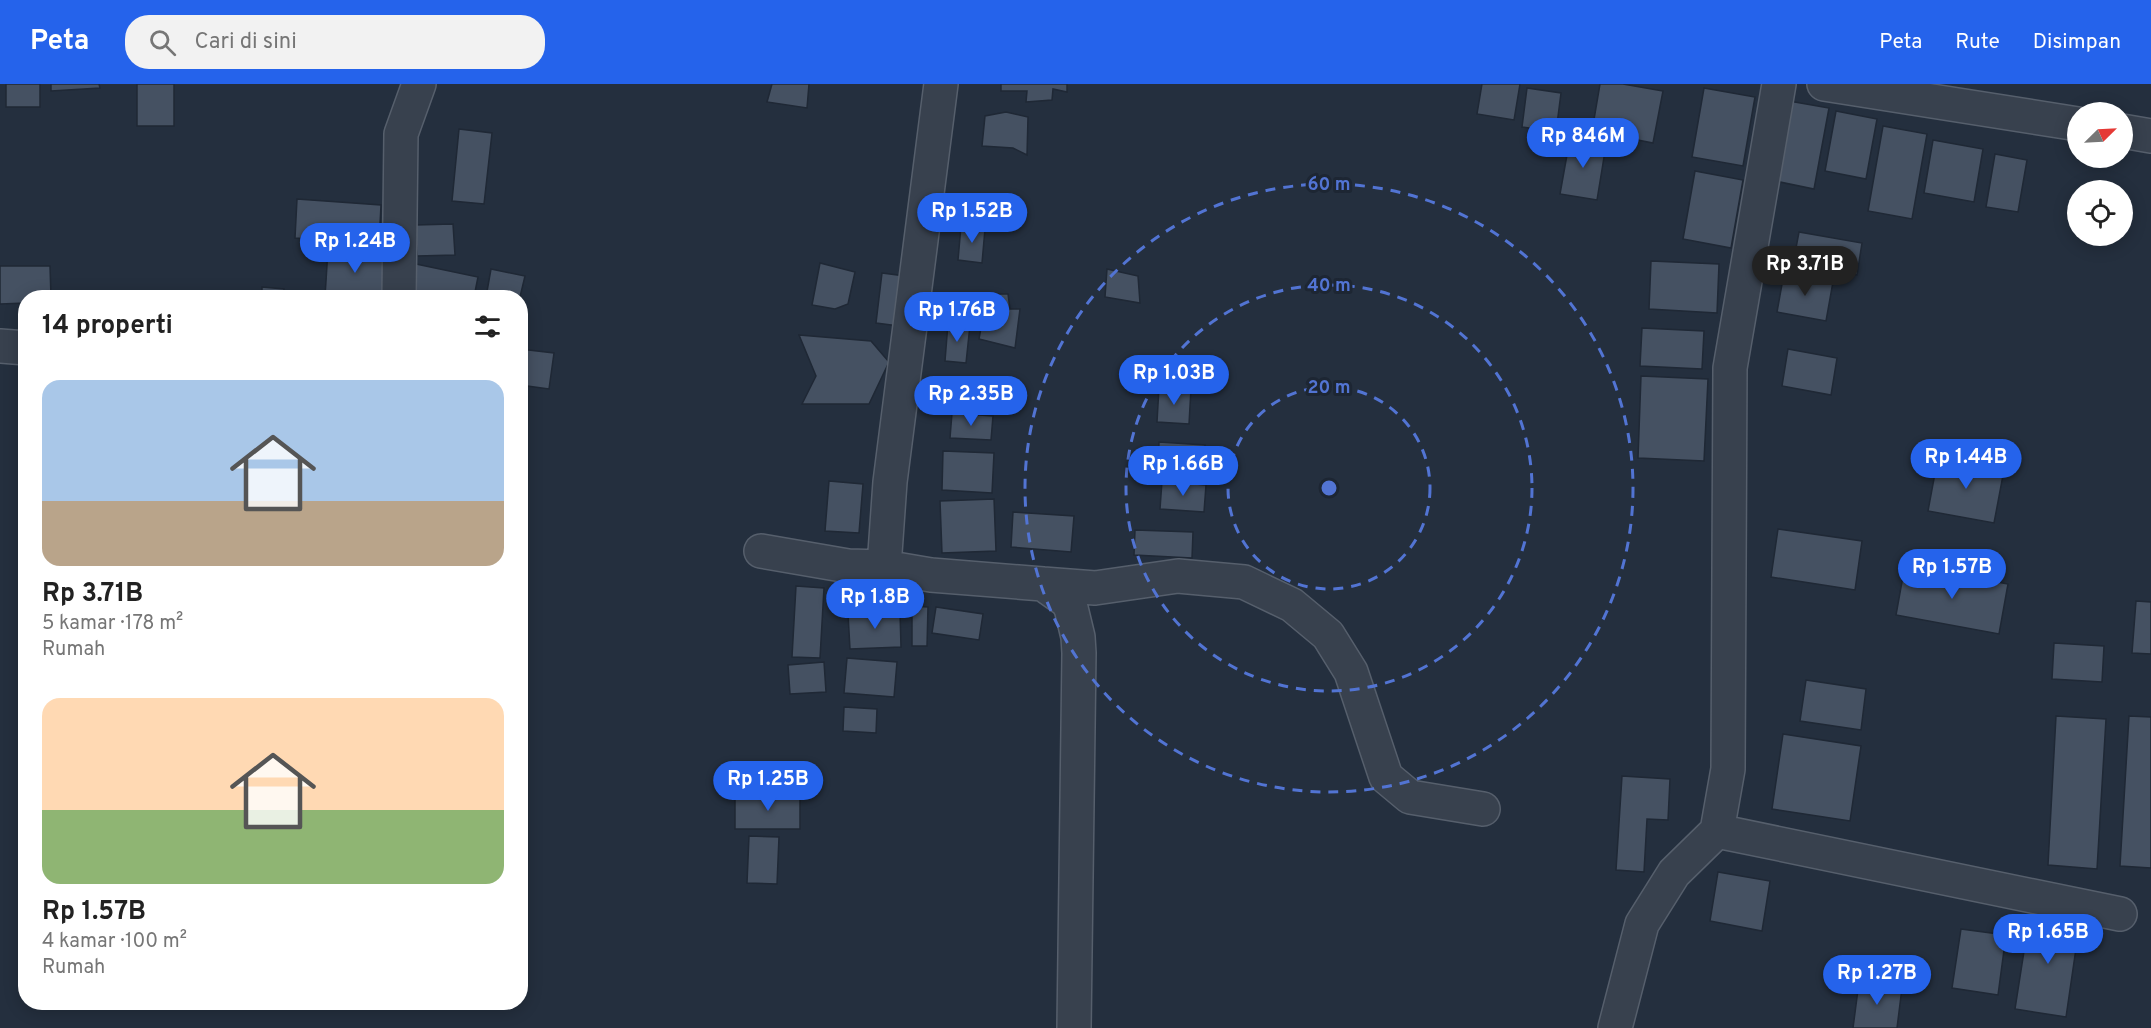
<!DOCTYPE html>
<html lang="id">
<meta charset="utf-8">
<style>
body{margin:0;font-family:Overpass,sans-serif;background:#f2f2f2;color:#222;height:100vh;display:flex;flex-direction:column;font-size:22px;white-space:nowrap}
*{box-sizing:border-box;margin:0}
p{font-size:20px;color:#767676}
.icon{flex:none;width:33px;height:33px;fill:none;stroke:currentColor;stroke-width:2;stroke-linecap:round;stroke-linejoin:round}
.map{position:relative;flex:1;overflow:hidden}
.side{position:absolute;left:18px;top:206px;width:510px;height:720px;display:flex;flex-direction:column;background:#fff;border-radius:24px;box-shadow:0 3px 15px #0003}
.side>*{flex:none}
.needle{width:39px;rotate:66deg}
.tools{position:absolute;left:2067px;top:18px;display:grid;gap:12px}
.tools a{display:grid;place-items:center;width:66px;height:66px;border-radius:50%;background:#fff;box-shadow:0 3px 15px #0003;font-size:30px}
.price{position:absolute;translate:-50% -51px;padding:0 14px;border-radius:21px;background:#2563eb;color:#fff;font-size:20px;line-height:39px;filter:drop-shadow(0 2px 3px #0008)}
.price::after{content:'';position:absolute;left:50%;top:36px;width:18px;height:14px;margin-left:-9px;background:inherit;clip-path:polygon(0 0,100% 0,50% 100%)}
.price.active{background:#222;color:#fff}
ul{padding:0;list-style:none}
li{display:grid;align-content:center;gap:12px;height:318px;padding:0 24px}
li span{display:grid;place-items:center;height:186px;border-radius:18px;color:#555}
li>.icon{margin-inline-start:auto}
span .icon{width:108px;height:108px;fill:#fffc;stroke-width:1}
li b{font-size:26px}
h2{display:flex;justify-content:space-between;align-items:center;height:72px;padding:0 24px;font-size:26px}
header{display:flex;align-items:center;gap:36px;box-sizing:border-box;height:84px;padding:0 30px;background:#2563eb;color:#fff}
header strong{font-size:28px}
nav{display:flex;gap:33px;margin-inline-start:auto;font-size:21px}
.search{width:420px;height:54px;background:#f2f2f2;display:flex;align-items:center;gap:15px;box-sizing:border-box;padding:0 21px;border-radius:24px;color:#767676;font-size:22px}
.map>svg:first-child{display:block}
.building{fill:#455162;stroke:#1f2835;stroke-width:1.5}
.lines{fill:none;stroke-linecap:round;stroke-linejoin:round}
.minor-casing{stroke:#565f6c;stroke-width:36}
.minor{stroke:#38414e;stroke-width:33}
.ring{fill:none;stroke:#5274d3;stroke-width:3;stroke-dasharray:10 8}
.centre{fill:#5274d3;stroke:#1d2633;stroke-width:3}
.ring-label{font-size:18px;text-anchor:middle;font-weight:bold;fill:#5274d3;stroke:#1d2633;stroke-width:6;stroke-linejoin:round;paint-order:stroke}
</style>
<header>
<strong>Peta</strong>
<div class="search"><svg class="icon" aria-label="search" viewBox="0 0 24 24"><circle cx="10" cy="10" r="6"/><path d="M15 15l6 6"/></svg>Cari di sini</div>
<nav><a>Peta</a><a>Rute</a><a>Disimpan</a></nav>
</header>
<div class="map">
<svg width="2151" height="944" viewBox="0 0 2151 944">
<rect width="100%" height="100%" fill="#242f3e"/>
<path class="building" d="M6,0H40V23H6Z
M51,0H99L100,4L51,7Z
M137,0H174V42H137Z
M772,0H809L807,24L767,18Z
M1001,0H1067V8L1053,5L1052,16L1026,18L1027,7H1001Z
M1482,0H1520L1514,36L1477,30Z
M1600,0H1623L1663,7L1653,59L1592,47Z
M1527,4L1561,9L1556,48L1522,43Z
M1704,4L1755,13L1743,82L1692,73Z
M1789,17L1829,24L1814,105L1775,97Z
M1836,27L1877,35L1866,95L1825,87Z
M1006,28L1028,33L1027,71L1013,64L982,62L985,32Z
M1883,42L1927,50L1912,135L1868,127Z
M459,45L492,49L484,120L452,117Z
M1570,54L1606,61L1597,116L1560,110Z
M1933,56L1983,65L1974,118L1924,109Z
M1995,70L2027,76L2018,128L1986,123Z
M1695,87L1743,96L1731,164L1683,155Z
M297,115L381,121L379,160L295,154Z
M453,140L455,171L417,172L415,141Z
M961,142L985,145L982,179L958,176Z
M1799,148L1862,159L1857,191L1793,180Z
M328,165L386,169L383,213H325Z
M1651,177L1719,180L1717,229L1649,225Z
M820,179L855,188L848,220L835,225L812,221Z
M416,180L478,193L474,213H409Z
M0,182H50L51,213H26V219L0,220Z
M491,185L525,192L520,213H486Z
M1107,185L1138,192L1140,219L1105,213Z
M882,189L905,192L899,242L876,239Z
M1784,189L1833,198L1826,237L1777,228Z
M262,203L284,205L283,213H262Z
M987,210H1008L1010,225H1020L1015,264L979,255Z
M948,239L970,241L966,279L945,277Z
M1642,244L1704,247L1702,285L1640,282Z
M799,251L871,257L889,278L869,320H802L816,292Z
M520,265L554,269L549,305L520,301Z
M1788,265L1837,274L1831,311L1782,302Z
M1641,292L1708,295L1704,377L1638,374Z
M1159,303L1191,305L1189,340L1157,338Z
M952,329L993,332L991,356L950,354Z
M1159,358L1205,361L1203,388L1158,386Z
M943,367L994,369L992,409L942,406Z
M1938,373L2004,386L1994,439L1928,427Z
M829,397L863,400L859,449L825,447Z
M1162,397L1206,401L1204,428L1160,425Z
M994,415L996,467L942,469L940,417Z
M1013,428L1074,432L1071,468L1011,463Z
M1778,445L1862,457L1855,506L1771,493Z
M1135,446L1193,448L1192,474L1134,471Z
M1905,481L2008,500L1999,550L1896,531Z
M796,502L824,504L820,574L792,573Z
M2136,517L2151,518V570L2132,569Z
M912,522L928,523L927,562H912Z
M936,523L983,530L979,556L932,549Z
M900,528L901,563L850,565L848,530Z
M2054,559L2104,562L2102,598L2052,595Z
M847,574L897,578L894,613L844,609Z
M824,578L826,608L790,610L788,581Z
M1806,596L1866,605L1861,646L1800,637Z
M844,623L877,625L876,649L843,647Z
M2056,632L2106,635L2097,785L2048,781Z
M2129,632L2151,633V784L2120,782Z
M1783,650L1861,662L1850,737L1772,725Z
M1622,692L1670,695L1668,736L1647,735L1644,788L1616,786Z
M735,712H800V745H735Z
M749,752L779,753L777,800L747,799Z
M1718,788L1770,797L1762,847L1710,837Z
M2030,829L2080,837L2066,933L2015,925Z
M1961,845L2006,851L1998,911L1952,904Z
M1859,898L1902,904L1897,944H1853Z"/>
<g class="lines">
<g class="minor-casing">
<path id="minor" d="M941,0L890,398L884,483L931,491L1043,500L1067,517L1071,524L1078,553L1079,569L1074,944
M1824,0L2078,40
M2122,47L2151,52
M399,213L401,50L419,0
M0,262L26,264
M761,467L848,482L884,483
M1043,500L1095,504L1178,492L1244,498L1292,521L1328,551L1351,588L1386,693L1410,713L1483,725
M1717,747L2120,830
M1615,944L1642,840L1674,789L1717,747L1728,685L1730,284L1779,0"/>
</g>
<use href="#minor" class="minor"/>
</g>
<g class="ring">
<circle cx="1329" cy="404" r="101"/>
<circle cx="1329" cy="404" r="203"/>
<circle cx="1329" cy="404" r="304"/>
</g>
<circle cx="1329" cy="404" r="9" class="centre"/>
<g class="ring-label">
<text x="1329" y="106">60 m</text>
<text x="1329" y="207">40 m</text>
<text x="1329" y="309">20 m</text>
</g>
</svg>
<div class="tools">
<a><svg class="needle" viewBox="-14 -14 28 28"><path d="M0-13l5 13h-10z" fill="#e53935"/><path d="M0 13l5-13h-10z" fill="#767676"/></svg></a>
<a><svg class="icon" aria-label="locate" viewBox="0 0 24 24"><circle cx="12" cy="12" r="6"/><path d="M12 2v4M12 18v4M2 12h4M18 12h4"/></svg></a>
</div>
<b class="price" style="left:1583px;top:85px">Rp 846M</b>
<b class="price" style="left:972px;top:160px">Rp 1.52B</b>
<b class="price" style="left:355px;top:190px">Rp 1.24B</b>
<b class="price active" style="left:1805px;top:213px">Rp 3.71B</b>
<b class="price" style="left:957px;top:259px">Rp 1.76B</b>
<b class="price" style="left:1174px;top:322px">Rp 1.03B</b>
<b class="price" style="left:971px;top:343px">Rp 2.35B</b>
<b class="price" style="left:1966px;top:406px">Rp 1.44B</b>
<b class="price" style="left:1183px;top:413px">Rp 1.66B</b>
<b class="price" style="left:1952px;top:516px">Rp 1.57B</b>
<b class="price" style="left:875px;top:546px">Rp 1.8B</b>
<b class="price" style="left:768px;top:728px">Rp 1.25B</b>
<b class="price" style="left:2048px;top:881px">Rp 1.65B</b>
<b class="price" style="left:1877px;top:922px">Rp 1.27B</b>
<section class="side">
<h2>14 properti<svg class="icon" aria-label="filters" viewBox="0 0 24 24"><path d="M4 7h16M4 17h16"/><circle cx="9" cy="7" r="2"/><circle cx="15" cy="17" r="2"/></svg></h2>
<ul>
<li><span style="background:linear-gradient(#a9c7e8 65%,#b9a48a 0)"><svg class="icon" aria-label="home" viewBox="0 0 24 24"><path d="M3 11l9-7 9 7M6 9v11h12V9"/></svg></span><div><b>Rp 3.71B</b><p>5 kamar · 178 m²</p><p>Rumah</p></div></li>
<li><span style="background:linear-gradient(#ffd9b3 60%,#8fb573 0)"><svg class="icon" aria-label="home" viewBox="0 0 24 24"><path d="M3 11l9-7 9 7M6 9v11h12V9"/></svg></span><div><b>Rp 1.57B</b><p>4 kamar · 100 m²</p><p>Rumah</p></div></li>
</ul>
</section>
</div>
